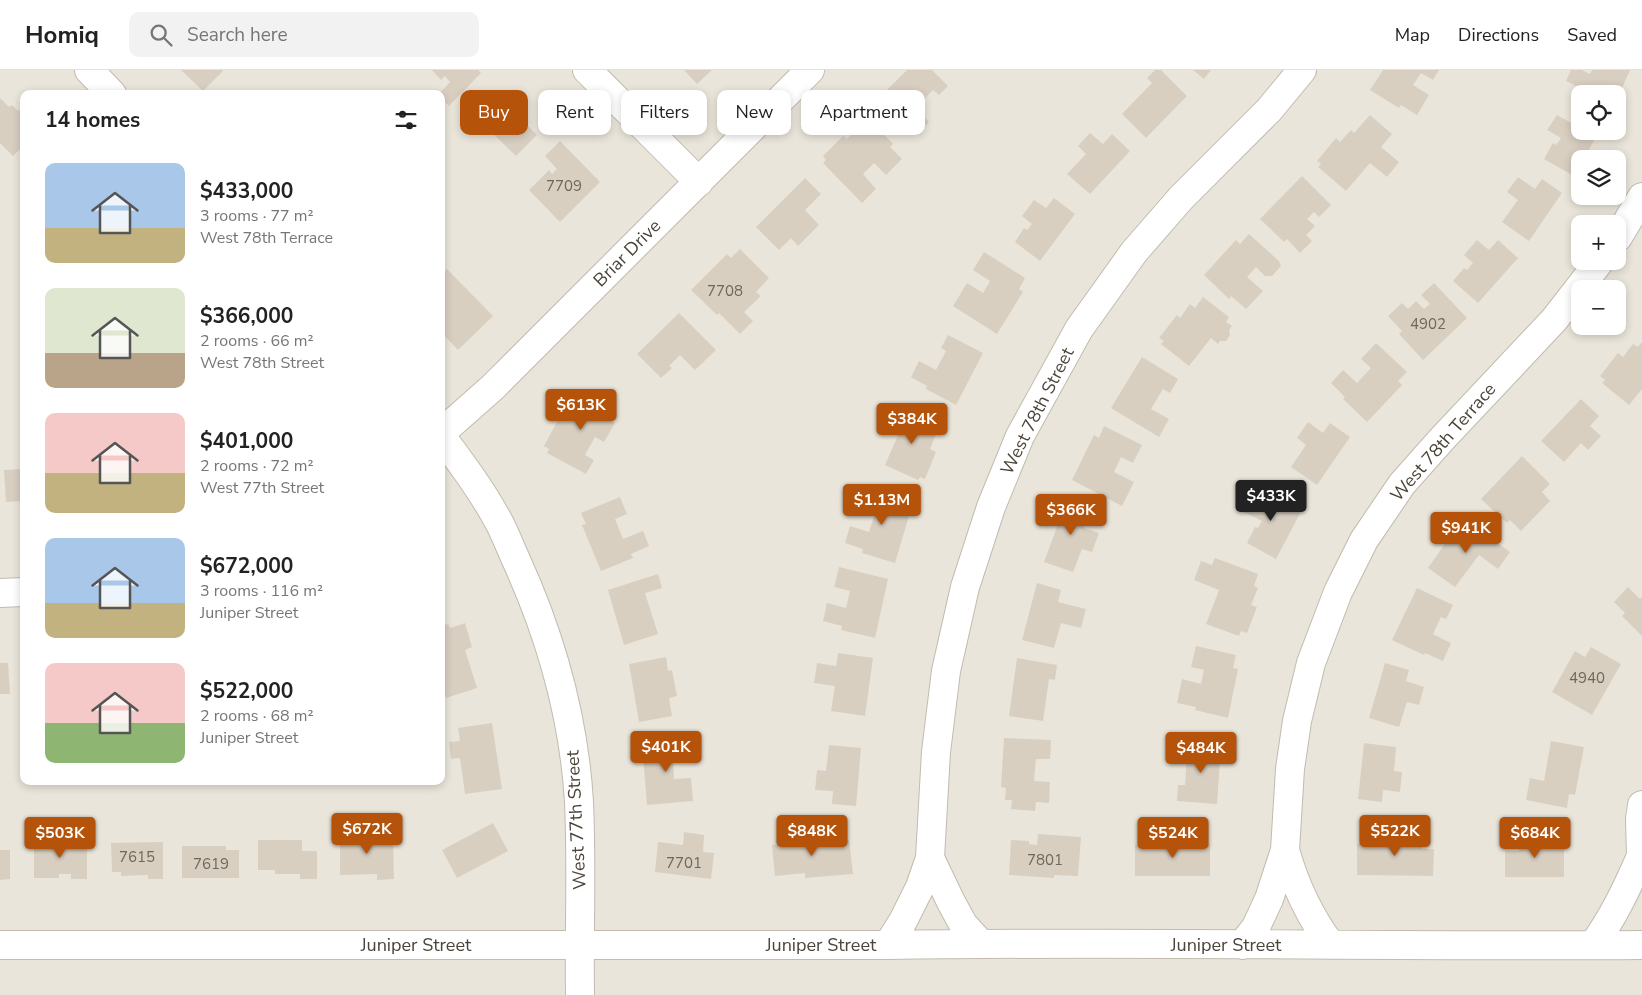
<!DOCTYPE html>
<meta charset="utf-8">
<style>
body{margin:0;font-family:"Nunito Sans",sans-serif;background:#f2f2f2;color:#222;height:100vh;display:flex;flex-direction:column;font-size:19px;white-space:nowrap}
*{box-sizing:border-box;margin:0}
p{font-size:16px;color:#767676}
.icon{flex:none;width:28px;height:28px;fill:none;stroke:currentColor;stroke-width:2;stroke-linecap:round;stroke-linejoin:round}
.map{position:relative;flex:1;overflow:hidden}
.details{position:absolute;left:20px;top:20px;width:425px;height:695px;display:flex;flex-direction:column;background:#fff;border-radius:10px;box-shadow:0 2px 8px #0003}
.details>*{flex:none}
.top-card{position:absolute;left:460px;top:20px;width:475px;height:45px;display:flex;gap:10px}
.fabs{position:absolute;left:1571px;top:15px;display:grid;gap:10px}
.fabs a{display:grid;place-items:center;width:55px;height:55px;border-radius:10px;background:#fff;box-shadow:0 2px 8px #0003;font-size:25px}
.price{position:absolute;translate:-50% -42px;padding:0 11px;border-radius:5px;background:#b45309;color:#fff;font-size:16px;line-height:32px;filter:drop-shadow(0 1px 2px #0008)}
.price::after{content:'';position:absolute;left:50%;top:30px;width:15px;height:11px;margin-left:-8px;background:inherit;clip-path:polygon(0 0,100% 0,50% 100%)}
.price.active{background:#222;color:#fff}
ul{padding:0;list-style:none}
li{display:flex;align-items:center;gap:15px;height:125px;padding:0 25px}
li span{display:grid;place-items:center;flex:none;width:140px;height:100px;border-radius:10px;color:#555}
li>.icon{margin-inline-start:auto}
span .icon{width:60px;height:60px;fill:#fffc;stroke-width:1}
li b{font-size:21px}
h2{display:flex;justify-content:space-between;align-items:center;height:60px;padding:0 25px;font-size:21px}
.tag{padding:0 18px;border-radius:10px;background:#fff;box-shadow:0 2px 8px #0003;font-size:18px;line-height:45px}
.tag.active{background:#b45309;color:#fff}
header{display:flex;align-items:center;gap:30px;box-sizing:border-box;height:70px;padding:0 25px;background:#fff;border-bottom:1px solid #e0e0e0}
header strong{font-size:24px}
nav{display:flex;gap:28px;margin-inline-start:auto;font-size:18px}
.search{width:350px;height:45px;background:#f2f2f2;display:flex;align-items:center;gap:12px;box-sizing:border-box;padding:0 18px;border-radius:10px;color:#767676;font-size:19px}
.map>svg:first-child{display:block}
.residential{fill:#eae5da;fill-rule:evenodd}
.building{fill:#d8cfc1}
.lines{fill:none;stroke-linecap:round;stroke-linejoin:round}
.minor-casing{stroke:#c2bbae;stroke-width:30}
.minor{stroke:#fff;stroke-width:28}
.labels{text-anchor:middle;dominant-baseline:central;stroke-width:4;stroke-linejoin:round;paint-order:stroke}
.number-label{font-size:15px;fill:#6e675b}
.street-label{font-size:18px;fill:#4b4439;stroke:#fff}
</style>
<header>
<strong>Homiq</strong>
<div class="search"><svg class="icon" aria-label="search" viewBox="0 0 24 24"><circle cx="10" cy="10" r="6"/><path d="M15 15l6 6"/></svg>Search here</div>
<nav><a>Map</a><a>Directions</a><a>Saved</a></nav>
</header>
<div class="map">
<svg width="1642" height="925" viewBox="0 0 1642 925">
<rect width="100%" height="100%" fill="#f6f3ec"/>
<path class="residential" d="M0,0H1642V925H0ZM24,24H441V711H24ZM1580,24H1618V61H1580ZM1580,89H1618V126H1580ZM1580,154H1618V191H1580ZM1580,219H1618V256H1580Z"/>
<path class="building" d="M181,0H222L223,1L203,21Z
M432,0H478L481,3L449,36L441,29V24H439L450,12L445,6L441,10Z
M684,0H712L697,14Z
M907,0H932L948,16L939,25L933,20L915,38L929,52L918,64L905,51L902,53L878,29Z
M1155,0H1161L1187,26L1146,68L1122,44L1152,13L1147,8Z
M1193,0H1211L1204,9Z
M1383,0H1439L1433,10L1421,3L1413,15L1429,25L1417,45L1401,35L1399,38L1370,20Z
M1571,0H1582L1590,4L1592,0H1630L1618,27V24H1584L1581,22L1583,19L1566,11Z
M505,20L523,38L517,45L537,65L516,86L477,48Z
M0,28L9,37L12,35L18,41L24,36V75L13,86L0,73Z
M1370,45L1392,64L1381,77L1399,92L1387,107L1370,93L1346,121L1318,97L1321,94L1317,91L1336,68L1340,72L1351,60L1354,63Z
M1557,45L1575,55L1580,46V61H1599L1584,89H1580V95L1574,106L1544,89L1553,73L1556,75L1561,68L1547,60Z
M872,52L893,74L890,77L902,89L886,105L874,93L863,104L876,119L862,133L823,93L826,90L823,86L843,66L847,69L858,58L862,61Z
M1090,63L1103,74L1112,64L1130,81L1090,124L1067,104L1086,84L1078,76Z
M560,71L600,112L560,152L529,120L549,100L552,104L557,99L545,86Z
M1302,106L1331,135L1319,147L1314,142L1307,149L1315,156L1306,165L1312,171L1300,183L1287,169L1284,172L1260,149Z
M1518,107L1535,119L1542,109L1562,123L1529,171L1502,152L1518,130L1507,122Z
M805,108L821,124L805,140L819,155L798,176L791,168L779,180L756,157Z
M1054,128L1075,144L1040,191L1015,172L1024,158L1027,160L1032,154L1022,146L1034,130L1046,138Z
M1249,164L1279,191L1281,196L1272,206H1265L1256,197L1247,207L1263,221L1246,239L1231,226L1229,229L1204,205L1236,170L1240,174Z
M1477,170L1489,180L1498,170L1518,188L1478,233L1453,211L1464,198L1467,200L1473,193L1464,185Z
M740,179L769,208L756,222L761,226L744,242L753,251L740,264L719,243L717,245L691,220L727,184L731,188Z
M984,182L1025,208L1019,219L1023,222L997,264L953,236L967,213L983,223L990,211L973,200Z
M447,199L493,246L458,280L441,262V204Z
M1434,213L1467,248L1423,290L1399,264L1402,261L1388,246L1402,233L1408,239L1416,231L1424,239L1430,234L1421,225Z
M1203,227L1229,247L1226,252L1232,256L1229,260L1230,265L1226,271H1220L1218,274L1211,268L1189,296L1161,274L1164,271L1159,268L1177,245L1180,248L1190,234L1195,238Z
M679,243L716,280L695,300L680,285L669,296L672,298L661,308L637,284Z
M948,265L983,283L956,335L926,319L927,316L911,307L919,291L936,300L946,281L941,278Z
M1642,272V319L1629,335L1602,313L1605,310L1600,306L1618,283L1623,287L1633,274L1638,277Z
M1376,273L1407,302L1398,311L1402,315L1367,352L1343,329L1345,327L1331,313L1343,300L1357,313L1371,298L1361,289Z
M1142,287L1178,309L1170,323L1163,319L1151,339L1169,349L1159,367L1111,338Z
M586,319L615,335L608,349L615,353L604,372L595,367L585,385L594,390L586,404L547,383L549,379L544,376L558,350L562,352L570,338L574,340Z
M1581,329L1599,346L1590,356L1601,366L1588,380L1581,373L1564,392L1541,371Z
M897,340L907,344L909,340L936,351L931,362L936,364L930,379L936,382L925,409L920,407L918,410L885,395L899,363L890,359Z
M1308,352L1323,363L1330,353L1350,367L1317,415L1291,397L1306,375L1297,368Z
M1104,356L1142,375L1133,393L1121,387L1114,402L1134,412L1122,436L1072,410L1094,365L1099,368Z
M1522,386L1550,414L1542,422L1550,431L1521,461L1510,450L1507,453L1481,429Z
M21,399L22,413H24V431L6,432L4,400Z
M869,417L908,430L904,444L909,446L895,493L862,483L863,479L845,473L850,456L869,462L875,443L862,439Z
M1250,421L1275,434L1280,424L1304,436L1276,489L1247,473L1255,457L1258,458L1262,451L1240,440Z
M620,427L627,444L615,449L623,469L643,461L649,476L631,484L633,488L601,501L582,455L586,454L581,443Z
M1068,427L1092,436L1084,458L1099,463L1092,482L1082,479L1073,502L1044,492Z
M1467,451L1510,482L1498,499L1479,485L1455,517L1428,498L1456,458L1460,461Z
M1215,488L1258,504L1254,516L1258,518L1251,535L1257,537L1247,563L1241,561L1239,566L1206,554L1219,520L1194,510L1201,491L1212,495Z
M839,497L888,509L875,568L841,560L842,556L823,551L827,533L846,538L850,521L834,517Z
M658,504L662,518L645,523L658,564L624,575L608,520Z
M1037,513L1061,520L1058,532L1086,539L1081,558L1061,553L1054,578L1022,570Z
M1628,517L1640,529L1642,527V566L1622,546L1625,543L1614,532Z
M1417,518L1453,535L1446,549L1441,547L1433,564L1451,573L1443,591L1425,583L1424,585L1392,570Z
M465,553L472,577L465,580L477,618L446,628L441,615V556L448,554L450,558Z
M1196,576L1236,585L1233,598L1238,599L1228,648L1195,640L1196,637L1177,633L1182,609L1201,614L1204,600L1191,597Z
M1591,577L1621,594L1592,645L1552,622L1575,581L1585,587Z
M838,583L873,588L865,646L831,641L835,616L814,613L817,593L836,596Z
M666,587L668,601L672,600L677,626L669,628L672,646L639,652L629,594Z
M1017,588L1057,595L1055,610L1049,609L1043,651L1009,646Z
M0,593H8L10,624H0Z
M1385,593L1409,600L1406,611L1424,617L1419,635L1407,632L1399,657L1369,648Z
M492,653L502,719L465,724L460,688L451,689L449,672L460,671L458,658Z
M1004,668L1051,670L1050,689H1036L1034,711L1050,712L1049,733L1036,732L1035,741L1011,739L1012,730H1005L1006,718L1001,717Z
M688,670L690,686L673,687L674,709L691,708L693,731L647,735L643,686L647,685L646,673Z
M1551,671L1584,677L1575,725L1569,724L1567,738L1526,730L1530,708L1544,711Z
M1188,673L1221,675L1217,734L1177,731L1178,715H1185Z
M1364,673L1396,677L1394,701L1402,702L1400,722L1383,720L1382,732L1358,729Z
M829,675L861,678L856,736L832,734L833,721L815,720L817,700L826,701Z
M360,752H375V771H393L394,809L377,810V804L340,805V771H360Z
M493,753L508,781L457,808L442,780Z
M808,761L810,774L849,770L853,804L805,808V803L775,806L772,775L788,774L787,763Z
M684,762L704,765L703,782L714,783L711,809L655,802L658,772L683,775Z
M1382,763L1411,764V768H1422V779H1434L1433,806L1357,805V774H1382Z
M1038,764L1081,767L1078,806L1054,805V808L1009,805L1011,770L1029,771V774L1037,775Z
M1164,764H1184V774H1210V806H1135V775H1164Z
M1519,765H1538V776H1546V773H1564V807H1505V781H1519Z
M34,770L87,771V809H71V804H59V808H34Z
M258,770H302V781H317V809H300V804H275V800H258Z
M163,772V809H148V805L121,806V802H112L111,773Z
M182,776H226V780H239V808H182Z
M0,780H10V809L0,810Z"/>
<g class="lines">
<g class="minor-casing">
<path id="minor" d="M89,0L112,24
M587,0L699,112
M1618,167L1642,127
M441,363L493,317L810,0
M441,366C462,394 483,422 500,454C506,466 511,479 517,492C551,567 574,649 579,732C582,796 579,861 580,925
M0,523L24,522
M1642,735L1640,749L1641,786L1642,790
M1285,780C1295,815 1309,846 1331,875
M930,788L951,832L963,854L981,874
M0,875H888C1139,871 1391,877 1642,875
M888,875L903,851L920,817L930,788L936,682L946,601L965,517L991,437L1020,366L1079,259L1134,182L1181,128L1269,40L1302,0
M1242,875L1256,857L1269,829L1285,780L1290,699L1297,651L1311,593L1338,522L1364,470L1402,414L1442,369L1554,250L1600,191
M1593,875C1613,848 1627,818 1641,786"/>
</g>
<use href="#minor" class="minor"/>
</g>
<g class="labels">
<g class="number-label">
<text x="564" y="116">7709</text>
<text x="725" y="221">7708</text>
<text x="1428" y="254">4902</text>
<text x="1587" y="608">4940</text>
<text x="137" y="787">7615</text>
<text x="1045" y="790">7801</text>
<text x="684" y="793">7701</text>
<text x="211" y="794">7619</text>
</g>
<g class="street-label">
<text transform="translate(627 183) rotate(-45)">Briar Drive</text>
<text transform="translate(1037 341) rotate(-63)">West 78th Street</text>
<text transform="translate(1443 372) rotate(-49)">West 78th Terrace</text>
<text transform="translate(576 750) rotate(-93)">West 77th Street</text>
<text x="416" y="875">Juniper Street</text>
<text x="821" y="875">Juniper Street</text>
<text x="1226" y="875">Juniper Street</text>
</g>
</g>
</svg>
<div class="fabs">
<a><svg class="icon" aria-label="locate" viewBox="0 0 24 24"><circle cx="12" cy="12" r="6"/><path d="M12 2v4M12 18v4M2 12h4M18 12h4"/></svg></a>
<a><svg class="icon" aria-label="layers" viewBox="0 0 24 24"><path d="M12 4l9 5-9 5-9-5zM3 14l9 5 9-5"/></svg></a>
<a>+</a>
<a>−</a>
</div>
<b class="price" style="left:581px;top:361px">$613K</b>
<b class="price" style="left:912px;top:375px">$384K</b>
<b class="price active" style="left:1271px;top:452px">$433K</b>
<b class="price" style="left:882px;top:456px">$1.13M</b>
<b class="price" style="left:1071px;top:466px">$366K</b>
<b class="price" style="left:1466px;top:484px">$941K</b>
<b class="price" style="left:666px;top:703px">$401K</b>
<b class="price" style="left:1201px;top:704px">$484K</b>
<b class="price" style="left:367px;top:785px">$672K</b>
<b class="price" style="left:812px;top:787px">$848K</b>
<b class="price" style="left:1395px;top:787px">$522K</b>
<b class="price" style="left:60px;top:789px">$503K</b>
<b class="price" style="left:1173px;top:789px">$524K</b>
<b class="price" style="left:1535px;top:789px">$684K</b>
<div class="top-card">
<a class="tag active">Buy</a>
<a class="tag">Rent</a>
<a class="tag">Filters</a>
<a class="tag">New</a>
<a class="tag">Apartment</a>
</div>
<section class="details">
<h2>14 homes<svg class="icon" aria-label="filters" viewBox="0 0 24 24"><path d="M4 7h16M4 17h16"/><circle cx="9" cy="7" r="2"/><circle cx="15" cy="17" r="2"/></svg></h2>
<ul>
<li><span style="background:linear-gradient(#a9c7e8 65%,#c2b280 0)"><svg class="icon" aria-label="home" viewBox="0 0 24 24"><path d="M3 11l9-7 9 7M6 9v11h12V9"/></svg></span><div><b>$433,000</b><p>3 rooms · 77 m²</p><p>West 78th Terrace</p></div></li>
<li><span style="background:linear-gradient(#dfe7d0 65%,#b9a48a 0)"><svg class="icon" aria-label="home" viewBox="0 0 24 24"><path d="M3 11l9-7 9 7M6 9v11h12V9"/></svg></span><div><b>$366,000</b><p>2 rooms · 66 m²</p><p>West 78th Street</p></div></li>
<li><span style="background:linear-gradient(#f6c9c9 60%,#c2b280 0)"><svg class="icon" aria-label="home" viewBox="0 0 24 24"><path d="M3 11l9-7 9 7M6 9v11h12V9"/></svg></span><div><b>$401,000</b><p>2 rooms · 72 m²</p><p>West 77th Street</p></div></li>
<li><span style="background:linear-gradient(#a9c7e8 65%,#c2b280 0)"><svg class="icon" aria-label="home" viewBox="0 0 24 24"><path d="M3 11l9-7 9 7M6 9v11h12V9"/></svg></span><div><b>$672,000</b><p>3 rooms · 116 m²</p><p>Juniper Street</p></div></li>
<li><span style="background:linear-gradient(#f6c9c9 60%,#8fb573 0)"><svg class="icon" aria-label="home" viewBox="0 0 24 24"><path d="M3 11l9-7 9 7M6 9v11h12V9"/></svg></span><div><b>$522,000</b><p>2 rooms · 68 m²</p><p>Juniper Street</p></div></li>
</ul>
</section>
</div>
